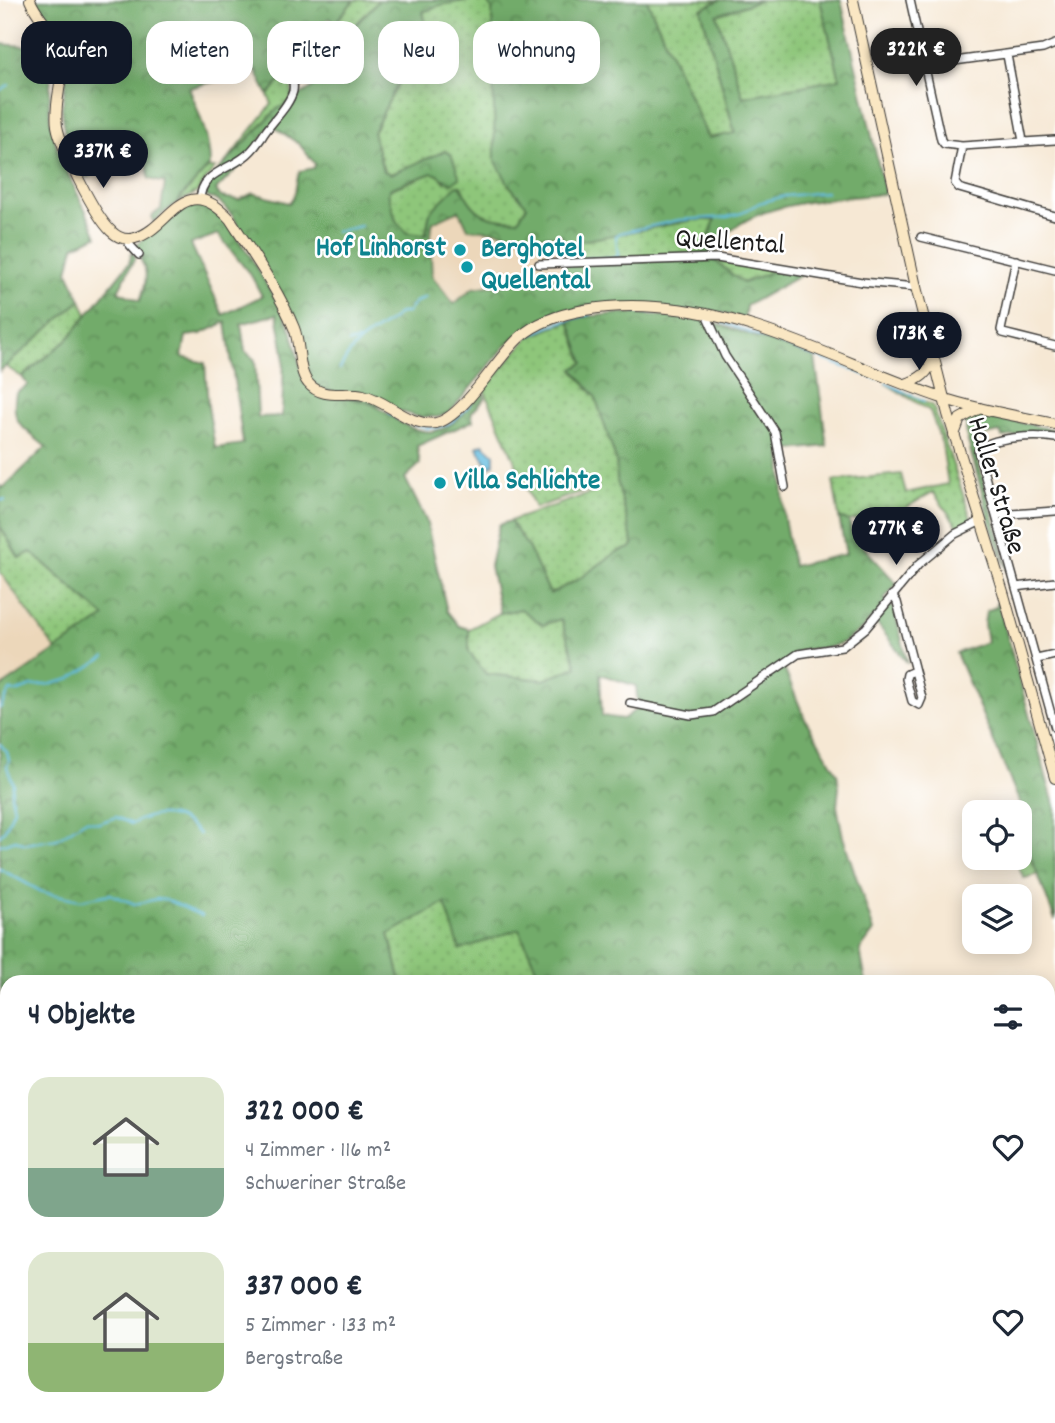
<!DOCTYPE html>
<html lang="de">
<meta charset="utf-8">
<style>
body{margin:0;font-family:Dekko,sans-serif;background:#f6f6f7;color:#1f2937;height:100vh;display:flex;flex-direction:column;font-size:26px;white-space:nowrap}
*{box-sizing:border-box;margin:0}
p{font-size:23px;color:#747a83}
.icon{flex:none;width:38px;height:38px;fill:none;stroke:currentColor;stroke-width:2;stroke-linecap:round;stroke-linejoin:round}
.map{position:relative;flex:1;overflow:hidden}
.panel{position:absolute;left:0px;top:975px;width:1055px;height:450px;display:flex;flex-direction:column;background:#fff;border-radius:21px 21px 0 0;box-shadow:0 4px 18px #0003}
.panel>*{flex:none}
.hud{position:absolute;left:21px;top:21px;width:700px;height:63px;display:flex;gap:14px}
.buttons{position:absolute;left:962px;top:800px;display:grid;gap:14px}
.buttons a{display:grid;place-items:center;width:70px;height:70px;border-radius:14px;background:#fff;box-shadow:0 4px 18px #0003;font-size:35px}
.price{position:absolute;translate:-50% -60px;padding:0 16px;border-radius:24px;background:#111827;color:#fff;font-size:23px;line-height:46px;filter:drop-shadow(0 2px 4px #0008)}
.price::after{content:'';position:absolute;left:50%;top:42px;width:21px;height:16px;margin-left:-10px;background:inherit;clip-path:polygon(0 0,100% 0,50% 100%)}
.price.active{background:#222;color:#fff}
ul{padding:0;list-style:none}
li{display:flex;align-items:center;gap:21px;height:175px;padding:0 28px}
li span{display:grid;place-items:center;flex:none;width:196px;height:140px;border-radius:21px;color:#555}
li>.icon{margin-inline-start:auto}
span .icon{width:84px;height:84px;fill:#fffc;stroke-width:1}
li b{font-size:30px}
h2{display:flex;justify-content:space-between;align-items:center;height:84px;padding:0 28px;font-size:30px}
.tag{padding:0 24px;border-radius:21px;background:#fff;box-shadow:0 4px 18px #0003;font-size:24px;line-height:63px}
.tag.active{background:#111827;color:#fff}
.map>svg:first-child{display:block}
.built{fill:#ecd7ba}
.grass{fill:url(#grass-dots);stroke:#55714b;stroke-width:2}
.forest{fill:url(#forest-crowns);stroke:#476443;stroke-width:2;fill-rule:evenodd}
.water{fill:url(#water-waves);stroke:#406c7e;stroke-width:2}
.lines{fill:none;stroke-linecap:round;stroke-linejoin:round}
.stream{stroke:#64bde1;stroke-width:2}
.street-casing{stroke:#3d3b38;stroke-width:10}
.secondary-casing{stroke:#3d3b38;stroke-width:12}
.street{stroke:#fff;stroke-width:7}
.secondary{stroke:#fae7c3;stroke-width:10}
.culture-dot{fill:#0f9aa8;stroke:#fff;stroke-width:2.5}
.labels{text-anchor:middle;dominant-baseline:central;stroke-width:5;stroke-linejoin:round;paint-order:stroke}
.street-label{font-size:28px;fill:#1c1c1c;stroke:#fff}
.culture-label{font-size:28px;font-weight:bold;fill:#0d838f;stroke:#fff;text-anchor:start}
</style>
<div class="map">
<svg width="1055" height="1423" viewBox="0 0 1055 1423">
<defs>
<pattern id="grass-dots" width="8" height="8" patternUnits="userSpaceOnUse" patternTransform="scale(1.75)"><rect width="8" height="8" fill="#8ec67a"/><path d="M2 2h.1M6 6h.1" fill="none" stroke="#7aaa69" stroke-width="1.8" stroke-linecap="round"/></pattern>
<pattern id="forest-crowns" width="20" height="18" patternUnits="userSpaceOnUse" patternTransform="scale(1.75)"><rect width="20" height="18" fill="#72ab6a"/><path d="M2 6a3 3 0 1 1 6 0M12 15a3 3 0 1 1 6 0" fill="none" stroke="#5d8a56"/></pattern>
<pattern id="water-waves" width="16" height="10" patternUnits="userSpaceOnUse" patternTransform="scale(1.75)"><rect width="16" height="10" fill="#64bde1"/><path d="M0 5q4-4 8 0t8 0" fill="none" stroke="#56a2c0"/></pattern>
</defs>
<rect width="100%" height="100%" fill="#fff"/>
<filter id="ink" filterUnits="userSpaceOnUse"><feTurbulence type="fractalNoise" baseFrequency=".0143" numOctaves="2"/><feDisplacementMap in="SourceGraphic" scale="14" xChannelSelector="R" yChannelSelector="G"/><feConvolveMatrix kernelMatrix="1 2 1 2 8 2 1 2 1" color-interpolation-filters="sRGB"/></filter>
<filter id="wash" filterUnits="userSpaceOnUse"><feTurbulence type="fractalNoise" baseFrequency=".00686" numOctaves="4" result="noise"/><feDisplacementMap in="SourceGraphic" scale="28" xChannelSelector="R" yChannelSelector="G"/><feGaussianBlur stdDeviation="1.57" result="paint"/><feColorMatrix in="noise" values="0 0 0 0 0 0 0 0 0 0 0 0 0 0 0 0 0 1.4 0 .05"/><feComposite in="paint" operator="in"/></filter>
<g filter="url(#wash)">
<rect width="100%" height="100%" fill="#f6e8d4"/>
<path class="built" d="M146,160L147,175L165,183L161,209L153,216V222L143,230L137,233H121L103,213L87,178L116,163Z
M459,209L468,229L497,231L522,237L562,235L566,275L473,288L454,304L432,276L430,235L433,222Z
M0,572L56,650L0,688Z"/>
<path class="grass" d="M354,0H379L330,52L337,35L335,23Z
M469,0H486L492,9L509,185L527,205L518,220C486,218 475,218 461,186L430,212L425,236L407,233L396,221L388,193L391,189L432,173H437L445,182V151L391,174L384,171L373,133L400,79L432,49L423,12L440,5Z
M647,0H720L701,9L735,134L708,138Z
M761,0H820L840,79L743,97L717,15Z
M291,69L292,100L276,110L220,169L272,104L268,95Z
M210,165V168H215L196,193L175,204Z
M694,220H715L703,254L576,262L574,242Z
M714,260L778,269L743,283Z
M81,300L87,315L68,339L22,377L5,366Z
M569,321L584,364L573,370L595,396L616,460L633,544L631,548L617,552L579,579L550,594L528,547L510,521L594,492L595,489L592,488L535,508L484,389L529,337Z
M885,383L933,406L972,521L959,528L933,492L902,510L849,521L839,517L833,481L901,474L906,493L948,484L942,444L930,411Z
M0,526L19,558L31,552L105,617L56,650L0,572Z
M521,609L543,625L561,619L577,667L544,680L486,674L469,652V629L500,613Z
M1020,828L1039,874L1024,878L1014,858H1020Z
M445,902L519,929L542,982H401L389,934Z
M0,1110H7V1255L0,1251Z
M128,1418H169L167,1423H127Z
M184,1418H278L279,1423H219Z
M701,1418H813L814,1423H701Z"/>
<path class="forest" d="M37,0H354L335,23L330,18L296,39L290,49L291,69L268,95L256,71L189,88C199,113 210,139 210,165L175,204L153,222L152,216L161,209L165,183L149,179L146,160L117,163L87,178L64,129L62,108L67,72L66,58Z
M379,0H469L440,5L423,12L432,49L400,79L373,132L383,171L391,174L445,151L451,154L460,178L452,183C443,182 441,174 432,173L391,188L388,193L396,221L407,233L426,235L430,212L457,185L461,186C475,217 487,218 518,220L527,206L509,185L495,160L492,9L486,0H647L708,138L735,133L701,9L720,0H761L717,15L743,97L840,79L820,0H841L885,194C838,199 724,200 714,260L743,283L778,269L803,274L746,306L744,320L724,313L582,307L508,343L450,412L438,417H419L321,388L311,381L306,368L302,342L233,216L219,201L207,197L205,190L220,169L276,110L321,82L328,67L330,52ZM271,125L299,144L315,164L314,168L300,171C294,184 299,191 289,203L253,193L239,200L221,197L216,190L250,155ZM459,210L468,229L497,231L522,237L562,235L566,275L473,288L454,304L432,276L430,235L433,222ZM694,220H715L703,253L576,261L575,242Z
M0,44L48,48C55,74 45,103 52,130C61,167 83,201 97,236L74,246L68,272L81,300L0,371Z
M196,205H206L221,215L250,256L283,313L292,332L304,383C318,388 331,393 345,397C354,400 363,400 371,404C383,409 392,418 403,424C442,445 460,418 482,391L485,398L471,413L473,421L417,446L420,464L405,478L426,520L447,611L459,626L469,629V652L486,674L544,680L577,667L561,619L543,625L521,609L500,613L490,566L499,525L510,521L528,547L550,594L579,579L617,552L631,548L633,544L617,481L616,460L595,396L573,369L584,363L569,321L583,317L625,313L703,319L815,357L827,446L781,451L784,518L793,566L846,554L839,517L849,521L852,534L897,584L884,599L894,609L908,664L872,617L864,627L846,641L830,647L802,650L783,666L805,719L837,773L839,787L837,806L843,837L874,931L860,950L866,982H542L519,929L460,950L445,903L389,934L401,982H7V1074L0,1073V1012L5,1011L0,980V688L105,617L31,552L19,558L0,526V486L3,488L46,447C24,428 10,424 16,393L28,385L22,377L68,339L129,263L132,253L136,256L118,291L140,301C145,286 150,273 140,259L144,256L135,247C149,232 176,208 196,205ZM218,234L252,277L262,296L223,315L191,244ZM277,314L284,353L282,416L258,417L255,360L245,351L241,324ZM226,322L243,444L215,448L208,406L205,363L182,357L186,336L201,334ZM600,674L636,686L638,708L623,719L602,716Z
M976,415L989,416L1055,430V434L1047,433L1002,437L1000,432L972,438L1010,577L993,533L966,434V422Z
M996,603H998L1055,808V920L1020,828V812L1023,810L956,653L987,642L984,624L986,611L996,607Z
M1055,1315V1423H1050L1048,1347Z
M7,1373V1418H128L127,1423H0V1374Z
M454,1418H701V1423H454Z
M813,1418H961V1423H814Z"/>
<path class="water" d="M483,444L494,454V464L489,467L477,447Z"/>
<g class="lines">
<path class="stream" d="M0,90L9,85
M335,232L361,226
M576,259L614,258L618,256L616,236L620,233L679,220L727,217L742,213L759,203L785,196L826,192
M635,311L657,312
M722,322L877,379
M530,335L560,322L591,314
M349,343L358,341
M340,369C359,332 373,337 400,313H407L414,303L426,297
M886,383L924,401
M389,413C423,432 444,437 470,404
M0,500H5
M0,708L10,690L16,692L32,686L52,684L70,679L105,657
M0,744L7,752L9,760L7,767L13,783L11,795L14,809L5,830L0,835
M0,845L16,840L25,844L57,839L86,820L99,823L116,817L132,824C157,810 181,812 199,834
M0,869L42,892L81,900L110,894L135,904L157,899L167,900L202,916
M0,1029L7,1030
M0,1055L7,1057
M0,1261L7,1262
M0,1391L7,1388"/>
</g>
</g>
<g filter="url(#ink)">
<g class="lines">
<g class="street-casing">
<path id="street" d="M910,0L941,140L944,144L962,146L1055,140
M1007,55L1023,141
M925,65L1043,49L1055,44
M962,146L955,183L959,188L1055,216
M200,200C201,173 226,171 244,157C252,152 257,144 262,137C270,123 289,107 293,91C297,69 274,57 297,36
M921,237L1055,270
M130,239L129,244L139,255
M1016,260L1001,330L1003,333L1055,346
M539,264L717,258L862,282L916,287
M706,314L725,356L775,432L785,487
M1055,438C1037,435 990,436 978,451L1055,728
M996,515L1055,511
M1016,587L1055,582
M892,595L897,602L922,698L919,705L912,701L906,679L907,674L914,671
M1037,659L1055,655
M630,703L691,715L713,712L798,654L842,647L866,628L918,565L955,534L981,521
M1048,1172L1055,1170
M0,1368L7,1367"/>
</g>
<g class="secondary-casing">
<path id="secondary" d="M30,0C37,18 55,32 60,51C66,76 53,101 57,126C61,148 95,216 111,231C117,237 126,241 135,238C170,229 183,169 230,219C252,253 278,289 294,328C301,345 297,369 308,383C322,400 345,391 363,395C388,401 409,427 436,423C463,418 497,357 520,337C553,308 614,304 656,307C755,313 849,367 942,398C978,410 1018,416 1055,424
M853,0L916,287L948,414L1004,595L1055,778
M906,384C920,379 929,373 933,358
M954,435L960,419L980,408"/>
</g>
<use href="#street" class="street"/>
<use href="#secondary" class="secondary"/>
</g>
</g>
<g class="culture-dot">
<circle cx="460" cy="250" r="7"/>
<circle cx="467" cy="267" r="7"/>
<circle cx="440" cy="483" r="7"/>
</g>
<g class="labels">
<g class="street-label">
<text transform="translate(730 244) rotate(4)">Quellental</text>
<text transform="translate(994 486) rotate(73)">Haller Straße</text>
</g>
<g class="culture-label">
<text x="446" y="250" text-anchor="end">Hof Linhorst</text>
<text x="481" y="251">Berghotel<tspan x="481" dy="32">Quellental</tspan></text>
<text x="454" y="483">Villa Schlichte</text>
</g>
</g>
</svg>
<div class="buttons">
<a><svg class="icon" aria-label="locate" viewBox="0 0 24 24"><circle cx="12" cy="12" r="6"/><path d="M12 2v4M12 18v4M2 12h4M18 12h4"/></svg></a>
<a><svg class="icon" aria-label="layers" viewBox="0 0 24 24"><path d="M12 4l9 5-9 5-9-5zM3 14l9 5 9-5"/></svg></a>
</div>
<b class="price active" style="left:916px;top:88px">322K €</b>
<b class="price" style="left:103px;top:190px">337K €</b>
<b class="price" style="left:919px;top:372px">173K €</b>
<b class="price" style="left:896px;top:567px">277K €</b>
<div class="hud">
<a class="tag active">Kaufen</a>
<a class="tag">Mieten</a>
<a class="tag">Filter</a>
<a class="tag">Neu</a>
<a class="tag">Wohnung</a>
</div>
<section class="panel">
<h2>4 Objekte<svg class="icon" aria-label="filters" viewBox="0 0 24 24"><path d="M4 7h16M4 17h16"/><circle cx="9" cy="7" r="2"/><circle cx="15" cy="17" r="2"/></svg></h2>
<ul>
<li><span style="background:linear-gradient(#dfe7d0 65%,#7fa58c 0)"><svg class="icon" aria-label="home" viewBox="0 0 24 24"><path d="M3 11l9-7 9 7M6 9v11h12V9"/></svg></span><div><b>322 000 €</b><p>4 Zimmer · 116 m²</p><p>Schweriner Straße</p></div><svg class="icon" aria-label="heart" viewBox="0 0 24 24"><path d="M12 20l-8-8c-3-5 5-10 8-4 3-6 11-1 8 4z"/></svg></li>
<li><span style="background:linear-gradient(#dfe7d0 65%,#8fb573 0)"><svg class="icon" aria-label="home" viewBox="0 0 24 24"><path d="M3 11l9-7 9 7M6 9v11h12V9"/></svg></span><div><b>337 000 €</b><p>5 Zimmer · 133 m²</p><p>Bergstraße</p></div><svg class="icon" aria-label="heart" viewBox="0 0 24 24"><path d="M12 20l-8-8c-3-5 5-10 8-4 3-6 11-1 8 4z"/></svg></li>
</ul>
</section>
</div>
